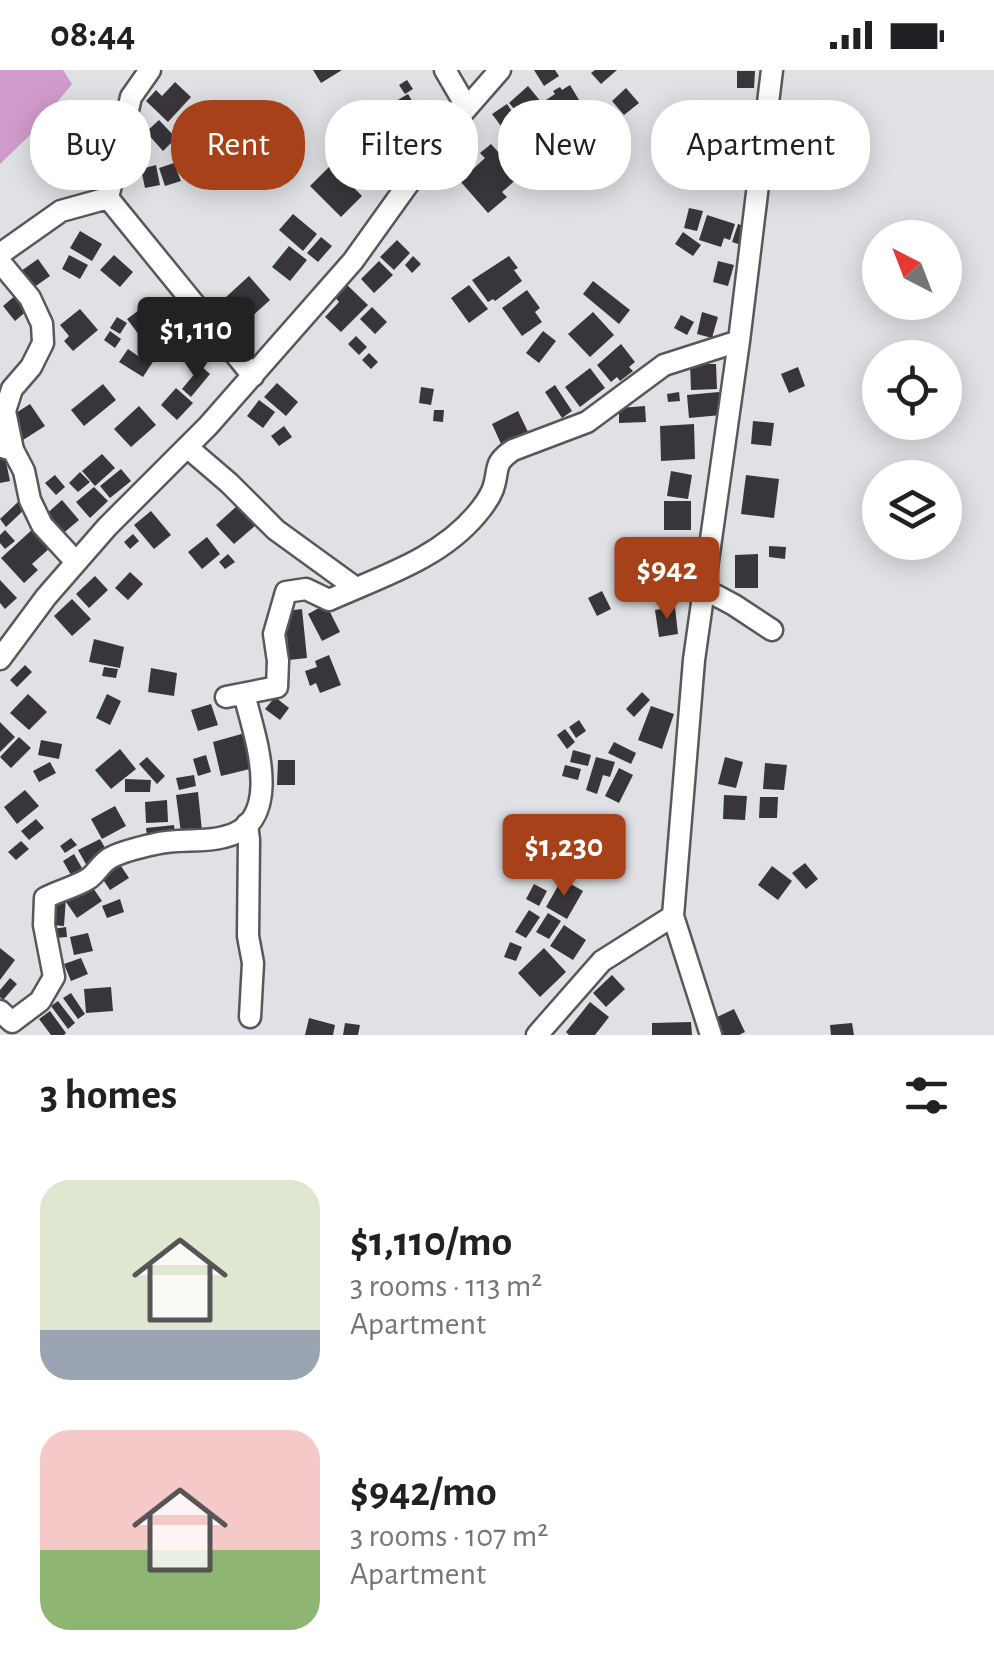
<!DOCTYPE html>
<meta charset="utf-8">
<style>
body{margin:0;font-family:"Alegreya Sans",sans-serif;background:#f6f6f6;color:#202124;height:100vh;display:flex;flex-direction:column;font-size:38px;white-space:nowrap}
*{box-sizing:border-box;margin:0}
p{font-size:32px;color:#757577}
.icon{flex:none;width:55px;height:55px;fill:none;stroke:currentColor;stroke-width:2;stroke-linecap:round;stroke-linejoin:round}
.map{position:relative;height:965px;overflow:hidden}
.panel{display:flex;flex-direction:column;background:#fff;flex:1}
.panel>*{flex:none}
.hud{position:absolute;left:30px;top:30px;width:935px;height:90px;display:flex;gap:20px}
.needle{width:65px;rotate:318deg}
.fabs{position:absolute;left:862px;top:150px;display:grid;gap:20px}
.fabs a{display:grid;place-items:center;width:100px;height:100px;border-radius:50%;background:#fff;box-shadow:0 5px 25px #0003;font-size:50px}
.price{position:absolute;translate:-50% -85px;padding:0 22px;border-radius:10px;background:#a74119;color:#fff;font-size:32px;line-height:65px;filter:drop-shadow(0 2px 5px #0008)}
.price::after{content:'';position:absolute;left:50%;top:60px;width:30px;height:22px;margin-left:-15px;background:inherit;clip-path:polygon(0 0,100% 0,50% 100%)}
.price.selected{background:#222;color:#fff}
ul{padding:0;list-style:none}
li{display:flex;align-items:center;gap:30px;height:250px;padding:0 40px}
li span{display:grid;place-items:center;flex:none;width:280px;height:200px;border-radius:30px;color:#555}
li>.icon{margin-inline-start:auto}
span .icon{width:120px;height:120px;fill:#fffc;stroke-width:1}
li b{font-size:42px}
h2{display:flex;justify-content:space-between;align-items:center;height:120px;padding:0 40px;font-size:42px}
.chip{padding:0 35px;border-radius:40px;background:#fff;box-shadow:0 5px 25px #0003;font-size:35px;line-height:90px}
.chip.selected{background:#a74119;color:#fff}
.status{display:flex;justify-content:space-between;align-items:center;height:70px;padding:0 50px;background:#fff;direction:ltr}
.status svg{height:28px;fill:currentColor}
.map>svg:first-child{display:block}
.green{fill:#d09bcb}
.building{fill:#38363a}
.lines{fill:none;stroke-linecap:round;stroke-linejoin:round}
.minor-casing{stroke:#58585c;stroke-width:25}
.minor{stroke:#fff;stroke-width:20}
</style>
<div class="status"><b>08:44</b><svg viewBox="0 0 49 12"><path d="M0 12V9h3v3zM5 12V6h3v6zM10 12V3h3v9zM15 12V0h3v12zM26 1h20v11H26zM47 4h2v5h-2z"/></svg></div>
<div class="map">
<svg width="994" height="965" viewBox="0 0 994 965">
<rect width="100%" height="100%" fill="#e0e1e5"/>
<path class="green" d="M0,0H63L72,14L31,64L0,94Z"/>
<path class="building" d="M313,0H342L321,13Z
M534,0H555L559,6L544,16Z
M595,0H617L601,14L591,3Z
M737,1H755L754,18H737Z
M407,10L413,19L405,24L399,15Z
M175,12L191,27L168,52L146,31L156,20L162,26Z
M570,15L582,35L558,50L546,30L555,24L553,21L560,17L562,20Z
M528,16L542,33L523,49L509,33Z
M626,18L639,33L624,45L612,31Z
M408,24L418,41L394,55L384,38Z
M431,30L440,46L431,52L421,36Z
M507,34L515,46L501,56L492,44Z
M369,39L407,73L388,94L350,59Z
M713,47L734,54L730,64L710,58Z
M159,50L176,68L163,81L146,62Z
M723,69L740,74L734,95L716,89Z
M491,74L520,106L502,122L507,127L488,143L460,111L485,88L480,83Z
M174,93L181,111L165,116L159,98Z
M156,95L160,115L145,118L141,99Z
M331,95L362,126L341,147L310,116Z
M689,138L703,141L697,161L684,158Z
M293,144L317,164L303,181L279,160Z
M707,145L735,154L730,170L724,168L721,177L699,170Z
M738,154L747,157L741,175L732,172Z
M80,161L102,174L92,191L70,178Z
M683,162L701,175L693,186L675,174Z
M321,167L332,176L318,192L307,183Z
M397,170L410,183L394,200L380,187Z
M289,176L307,190L290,211L272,197Z
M69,185L88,195L80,209L62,199Z
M114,185L133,202L120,217L100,200Z
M413,186L421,194L412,203L405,195Z
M509,186L518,198L514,200L522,211L495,231L493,229L488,232L472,210Z
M38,189L50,206L33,218L21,201Z
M379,191L393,205L374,223L361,209Z
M718,191L734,195L728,216L713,212Z
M249,206L270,230L248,250L226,227Z
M593,211L630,240L619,254L583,224Z
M346,214L368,235L341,262L325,247L339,232L334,226Z
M469,215L488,239L469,253L451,228Z
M527,220L540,238L535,242L542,252L522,266L502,238Z
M16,225L28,240L15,251L3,236Z
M150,232L153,235L158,232L167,244L161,248L168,258L146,274L127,249Z
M372,237L387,252L375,264L360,249Z
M80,239L98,260L73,281L64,271L69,266L60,255Z
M593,242L614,265L590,287L568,264Z
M702,242L718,247L712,268L697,264Z
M681,245L694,252L687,265L674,258Z
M117,247L127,253L120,264L110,258Z
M110,261L121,269L115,278L104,270Z
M543,261L556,271L539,293L526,283Z
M356,266L367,277L359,285L348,274Z
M621,274L635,292L629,297L633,301L620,311L617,307L611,312L597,295Z
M148,277L158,284L143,307L119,292L128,279L141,288Z
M369,283L378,292L371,299L362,290Z
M690,294H716L717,319L691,320Z
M201,296L210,304L191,327L182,319Z
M798,297L805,316L789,323L781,304Z
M590,298L605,318L580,337L565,317Z
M277,313L298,332L286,346L264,327Z
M103,314L116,330L84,356L71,340Z
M555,315L572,341L562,348L545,322Z
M421,317L434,319L431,335L419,333Z
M176,318L193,333L177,350L161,335Z
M679,322L680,331L668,332L667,324Z
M719,322L721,345L689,348L687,325Z
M259,330L275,342L263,358L247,346Z
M30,334L45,356L23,370L20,365L18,367L8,348Z
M139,336L156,355L131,377L114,359Z
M645,336L646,352L619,353V338Z
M434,340H444L443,352L433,351Z
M518,341L529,364L502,376L492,354Z
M753,351L774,353L771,376L751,374Z
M694,354L695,389L661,391L660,356Z
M284,356L292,367L279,376L271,366Z
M4,382L10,411L0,413V383Z
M102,384L115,398L95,416L82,401Z
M121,399L131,411L110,428L100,416Z
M671,401L692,405L688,429L667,426Z
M80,402L90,412L78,422L69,413Z
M55,405L65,417L56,425L45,413Z
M746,405L779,409L774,448L741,444Z
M94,417L108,431L90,448L76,432Z
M62,430L79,450L60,466L43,447Z
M664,431H691V460H664Z
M18,432L25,439L6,457L0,449Z
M238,435L256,455L234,474L216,455Z
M151,441L171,465L154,479L134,455Z
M34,458L51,477L32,494L38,500L24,513L1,488Z
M5,460L15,471L5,479L0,473V465Z
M133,464L139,471L130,479L124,472Z
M207,467L220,484L202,499L188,482Z
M769,476L786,477L785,489L769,487Z
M228,484L235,492L225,499L219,492Z
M758,484V518H735V485Z
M683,495L686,525L661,527L659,497Z
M130,502L143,514L128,530L115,518Z
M95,506L108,520L89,538L76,524Z
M0,510L17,528L5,539L0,533Z
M602,521L611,539L597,546L588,528Z
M72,529L91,549L72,566L54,546Z
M326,534L340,562L322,571L308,544Z
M675,537L678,564L659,567L655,540Z
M302,539L307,588L289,590L285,541Z
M94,569L124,577L120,598L89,592Z
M329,585L341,615L320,623L316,613L310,616L305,601L317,597L315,591Z
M25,595L32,602L17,617L10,610Z
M104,597L118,599L116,608L102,606Z
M151,598L177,603L174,626L148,622Z
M642,622L650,630L634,647L626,639Z
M28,624L47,642L29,660L10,643Z
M107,624L121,631L110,655L96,648Z
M275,627L289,638L280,650L265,639Z
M211,634L218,655L198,661L191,640Z
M651,636L674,644L662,679L638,670Z
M579,650L586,661L576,668L569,657Z
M0,652L15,667L0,682Z
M565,659L575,672L567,679L557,665Z
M245,663L254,698L221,706L213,672Z
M19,667L31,678L11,698L0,687Z
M41,670L62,674L59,689L38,685Z
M614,672L636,683L631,694L608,683Z
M120,679L136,699L111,719L95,700Z
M573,680L591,685L588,696L570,692Z
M206,685L211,702L198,706L193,689Z
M147,687L165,706L157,714L139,694Z
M596,687L615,692L610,707L603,705L597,724L586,720Z
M725,687L743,692L736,718L718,714Z
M278,690H295V715H277Z
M50,692L56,703L39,712L33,701Z
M765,693L787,695L784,720L763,719Z
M565,695L581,699L578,710L562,706Z
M619,698L633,705L619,733L605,726Z
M194,705L196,716L179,720L176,708Z
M125,709L151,710L150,722H125Z
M25,720L39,736L17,754L4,737Z
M198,722L202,761L181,763L176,725Z
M724,725L747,726L745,750L723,749Z
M760,727H778L777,748H759Z
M167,730L168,752L146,753L145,732Z
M115,736L126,756L102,769L91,749Z
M36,749L44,758L29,770L21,761Z
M174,755L175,764L147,767L146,758Z
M71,768L77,775L65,783L60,776Z
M100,769L109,785L87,796L78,780Z
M21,771L29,779L16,790L8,782Z
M74,784L82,798L71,805L63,791Z
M119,793L129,808L110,820L100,805Z
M805,793L818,809L806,819L792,803Z
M772,796L792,811L778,830L758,815Z
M562,809L583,821L567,849L546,837Z
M534,814L547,821L539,836L526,829Z
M91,815L102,831L77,848L66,832Z
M54,826L66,827L64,856L52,855Z
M120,829L124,842L107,848L102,836Z
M529,840L540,847L526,868L515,862Z
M548,843L561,851L549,869L536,862Z
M564,855L586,870L573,890L550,876Z
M66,857L67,867L54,868L53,859Z
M88,863L93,881L74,885L70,867Z
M510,872L522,877L516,891L504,887Z
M0,878L15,890L0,910Z
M544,878L566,902L540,927L518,903Z
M81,888L88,904L71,911L64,894Z
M612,905L625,919L606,937L593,923Z
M10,908L17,914L3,930L0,927V920Z
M111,917L113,941L86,943L84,919Z
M71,923L85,944L78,949L63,928Z
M58,931L75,953L68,959L51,936Z
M590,932L609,947L595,965H569L566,962Z
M734,939L745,962L739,965H720L713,949Z
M50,941L66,963L64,965H51L39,949Z
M309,948L335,955L333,965H305Z
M691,952L692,965H652V953Z
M345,953L360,955L358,965H343Z
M852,953L854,965H831L830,955Z"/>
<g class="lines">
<g class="minor-casing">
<path id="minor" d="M150,0L131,27L108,128L253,306
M445,0L466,36
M0,184L61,141L108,128
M0,192L30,228L42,254L43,273L31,297L12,319L5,341L13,380
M2,377L13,380L24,401L30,430L42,455L76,492
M187,377L229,413L276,460L356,518
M704,519L734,535L772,560
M0,589L46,527L107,457L208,356L353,191L444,64L500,0
M226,627L277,617L278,591L274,564L286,522L306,519L329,530C380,507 439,489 476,445C483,437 489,429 493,419C500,399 492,394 513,380L587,352L664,295L739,271
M247,754L249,770L248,866L253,893L250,947
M0,941L12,952L40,931L54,907L44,855L45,828C58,821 75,817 88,809C96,804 101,793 110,788C123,781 141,777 155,774C178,768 202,773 224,767C287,753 254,664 244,624
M537,965L602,891L673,846
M711,965L673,846L694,590L739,271L772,0"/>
</g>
<use href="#minor" class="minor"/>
</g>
</svg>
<div class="fabs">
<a><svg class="needle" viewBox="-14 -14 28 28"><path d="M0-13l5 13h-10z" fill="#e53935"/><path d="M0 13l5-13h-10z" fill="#757577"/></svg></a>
<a><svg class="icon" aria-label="locate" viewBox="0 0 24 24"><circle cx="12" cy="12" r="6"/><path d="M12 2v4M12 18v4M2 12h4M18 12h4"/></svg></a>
<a><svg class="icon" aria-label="layers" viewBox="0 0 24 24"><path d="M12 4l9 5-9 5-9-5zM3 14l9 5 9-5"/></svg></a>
</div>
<b class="price selected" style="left:196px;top:312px">$1,110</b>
<b class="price" style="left:667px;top:552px">$942</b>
<b class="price" style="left:564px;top:829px">$1,230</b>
<div class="hud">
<a class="chip">Buy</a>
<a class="chip selected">Rent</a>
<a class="chip">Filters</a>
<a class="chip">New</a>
<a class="chip">Apartment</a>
</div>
</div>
<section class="panel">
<h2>3 homes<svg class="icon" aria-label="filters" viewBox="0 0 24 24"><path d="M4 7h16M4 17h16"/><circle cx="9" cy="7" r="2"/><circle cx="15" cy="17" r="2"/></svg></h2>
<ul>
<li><span style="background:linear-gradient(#dfe7d0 75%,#9aa5b1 0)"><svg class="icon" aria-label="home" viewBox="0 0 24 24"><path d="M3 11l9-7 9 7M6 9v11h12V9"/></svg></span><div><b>$1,110/mo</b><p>3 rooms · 113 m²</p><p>Apartment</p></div></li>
<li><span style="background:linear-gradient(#f6c9c9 60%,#8fb573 0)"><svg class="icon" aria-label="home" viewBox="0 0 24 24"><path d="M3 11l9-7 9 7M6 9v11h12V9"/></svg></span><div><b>$942/mo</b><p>3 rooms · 107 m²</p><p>Apartment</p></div></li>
</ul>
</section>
